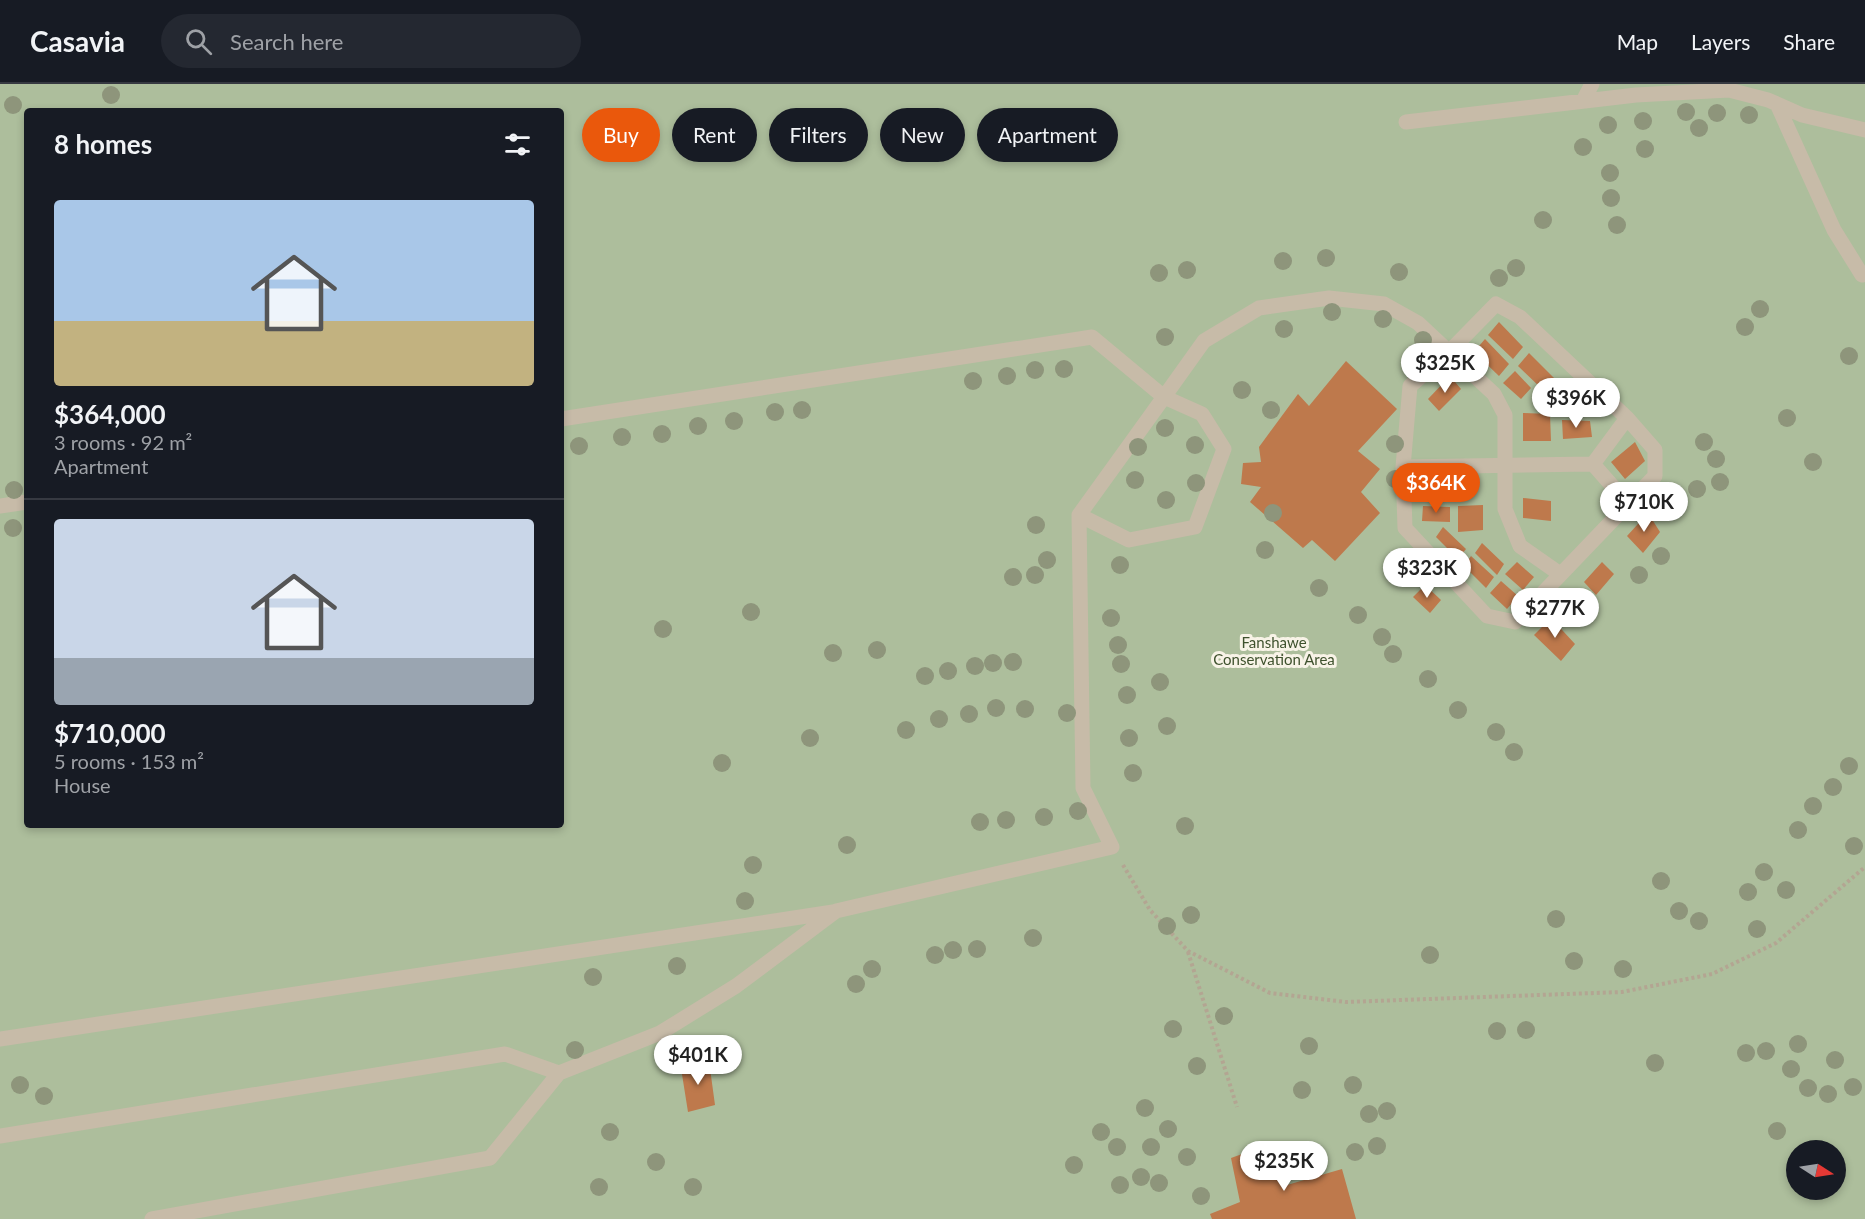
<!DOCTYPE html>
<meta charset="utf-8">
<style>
body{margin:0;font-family:Lato,sans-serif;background:#242831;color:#f1f3f6;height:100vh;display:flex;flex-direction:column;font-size:22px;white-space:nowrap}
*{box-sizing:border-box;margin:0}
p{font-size:20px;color:#9ea1a6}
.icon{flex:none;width:33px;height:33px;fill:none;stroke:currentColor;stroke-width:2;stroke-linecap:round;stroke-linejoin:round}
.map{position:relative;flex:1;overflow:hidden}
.side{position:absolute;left:24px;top:24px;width:540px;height:720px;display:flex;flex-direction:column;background:#171b24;border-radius:6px;box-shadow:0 3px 9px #0003}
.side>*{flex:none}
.hud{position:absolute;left:582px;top:24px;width:570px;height:54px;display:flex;gap:12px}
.needle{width:39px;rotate:102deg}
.tools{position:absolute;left:1786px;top:1056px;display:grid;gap:12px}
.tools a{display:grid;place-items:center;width:60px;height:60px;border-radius:50%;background:#171b24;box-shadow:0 3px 9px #0003;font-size:30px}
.price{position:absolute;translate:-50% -51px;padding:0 14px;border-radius:21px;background:#fff;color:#222;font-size:20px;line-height:39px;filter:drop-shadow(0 2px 3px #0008)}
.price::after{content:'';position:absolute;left:50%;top:36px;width:18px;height:14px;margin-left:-9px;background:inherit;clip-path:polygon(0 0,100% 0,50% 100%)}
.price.current{background:#ea580c;color:#fff}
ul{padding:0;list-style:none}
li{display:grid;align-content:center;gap:12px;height:318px;padding:0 30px}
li+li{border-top:2px solid #363941}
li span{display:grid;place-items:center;height:186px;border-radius:6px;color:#555}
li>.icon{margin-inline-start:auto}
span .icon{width:108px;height:108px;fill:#fffc;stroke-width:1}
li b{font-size:26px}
h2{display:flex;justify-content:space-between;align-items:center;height:72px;padding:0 30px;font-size:26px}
.chip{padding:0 21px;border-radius:27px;background:#171b24;box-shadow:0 3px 9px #0003;font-size:21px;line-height:54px}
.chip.current{background:#ea580c;color:#fff}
header{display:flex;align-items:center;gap:36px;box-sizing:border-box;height:84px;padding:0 30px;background:#171b24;border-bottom:2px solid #363941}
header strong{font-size:28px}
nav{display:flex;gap:33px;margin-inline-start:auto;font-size:21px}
.search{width:420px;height:54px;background:#242831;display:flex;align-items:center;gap:15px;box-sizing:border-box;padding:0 21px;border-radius:33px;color:#9ea1a6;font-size:22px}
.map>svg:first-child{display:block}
.green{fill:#adbe9c;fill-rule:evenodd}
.building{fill:#be794c}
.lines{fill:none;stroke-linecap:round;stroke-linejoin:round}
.path{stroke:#b3a592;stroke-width:4;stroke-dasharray:3 3;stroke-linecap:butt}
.minor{stroke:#c7bba8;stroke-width:15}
.tree{fill:#8e957b}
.labels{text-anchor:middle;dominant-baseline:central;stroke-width:6;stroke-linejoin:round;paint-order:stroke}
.park-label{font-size:15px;fill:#3e512d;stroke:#f8f3e7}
</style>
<header>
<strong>Casavia</strong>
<div class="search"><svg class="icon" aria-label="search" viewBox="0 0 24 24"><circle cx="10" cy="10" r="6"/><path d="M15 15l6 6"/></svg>Search here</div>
<nav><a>Map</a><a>Layers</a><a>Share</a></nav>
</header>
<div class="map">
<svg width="1865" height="1135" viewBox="0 0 1865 1135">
<rect width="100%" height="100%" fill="#f0e9db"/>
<path class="green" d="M0,0H1865V1135H0ZM27,27H561V741H27ZM1797,1066H1836V1106H1797Z"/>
<path class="building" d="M1499,238L1523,263L1513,275L1488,251Z
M1485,255L1509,280L1499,292L1474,268Z
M1529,269L1554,294L1543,306L1518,282Z
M1346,277L1397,325L1358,367L1380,385L1361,408L1380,429L1335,477L1312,456L1303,464L1250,418L1261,403L1241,400L1243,379L1261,378L1259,363L1298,310L1309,322Z
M1515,287L1531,304L1521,315L1503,299Z
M1450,292L1461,305L1439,327L1428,315Z
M1523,329L1550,330L1551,357H1523Z
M1562,336L1590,337L1592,353L1563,355Z
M1635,358L1645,377L1625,395L1611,378Z
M1523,414L1551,417V437L1523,434Z
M1483,421V446L1458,448V422Z
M1423,422L1450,423V438L1422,437Z
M1648,429L1660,448L1643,469L1627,452Z
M1443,443L1466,465L1458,475L1436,453Z
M1482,459L1504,480L1497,491L1475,469Z
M1399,472L1415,487L1405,500L1387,484Z
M1471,472L1494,493L1486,504L1464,482Z
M1517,478L1534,493L1523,506L1505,490Z
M1602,478L1614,490L1596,511L1584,498Z
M1501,497L1518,512L1507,525L1490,509Z
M1425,501L1441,516L1430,529L1413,513Z
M1551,534L1575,560L1561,577L1534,551Z
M709,977L715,1021L688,1028L681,984Z
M1270,1060L1287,1101L1342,1085L1356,1135H1212L1210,1130L1240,1118L1231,1074Z"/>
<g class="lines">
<path class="path" d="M1123,781L1150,826L1188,867L1270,909L1346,918L1622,908L1712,890L1776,859L1865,783
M1188,868L1237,1023"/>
<path class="minor" d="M1583,17L1592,0
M1777,20L1834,146L1862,191
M1406,38L1636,11L1729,6L1768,16L1802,31L1865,46
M1496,220L1520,233L1627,334L1655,366V392L1515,538L1487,532L1405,444L1403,383L1410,302L1450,267Z
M1627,334L1593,380L1629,421
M1403,383L1593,380
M0,422L27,418
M1079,431L1129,456L1195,443L1224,365L1202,330L1164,313L1204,257L1259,224L1329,214L1384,220L1418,239L1494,310L1505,331V425L1520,462L1560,490
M0,955L833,828
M0,1052L505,970L559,989
M152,1135L490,1074L559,989L660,949L736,902L836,827L1112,763L1083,704L1079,431L1164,313L1092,253L561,335"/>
</g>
<g class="tree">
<circle cx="111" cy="11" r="9"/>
<circle cx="13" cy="21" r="9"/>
<circle cx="1686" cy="28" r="9"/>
<circle cx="1717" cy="29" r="9"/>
<circle cx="1749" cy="31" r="9"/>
<circle cx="1643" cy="37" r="9"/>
<circle cx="1608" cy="41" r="9"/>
<circle cx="1699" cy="44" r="9"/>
<circle cx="1583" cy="63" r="9"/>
<circle cx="1645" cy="65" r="9"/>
<circle cx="1610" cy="89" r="9"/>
<circle cx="1611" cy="114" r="9"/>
<circle cx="1543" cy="136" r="9"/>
<circle cx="1617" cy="141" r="9"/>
<circle cx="1326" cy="174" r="9"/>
<circle cx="1283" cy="177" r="9"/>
<circle cx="1516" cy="184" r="9"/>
<circle cx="1187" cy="186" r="9"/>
<circle cx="1399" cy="188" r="9"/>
<circle cx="1159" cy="189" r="9"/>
<circle cx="1499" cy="194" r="9"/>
<circle cx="1760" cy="225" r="9"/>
<circle cx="1332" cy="228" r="9"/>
<circle cx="1383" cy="235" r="9"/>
<circle cx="1745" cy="243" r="9"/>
<circle cx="1284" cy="245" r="9"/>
<circle cx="1165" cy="253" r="9"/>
<circle cx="1423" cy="256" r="9"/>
<circle cx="1849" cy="272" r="9"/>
<circle cx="1064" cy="285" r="9"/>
<circle cx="1035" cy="286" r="9"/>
<circle cx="1007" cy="292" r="9"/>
<circle cx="973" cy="297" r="9"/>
<circle cx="1242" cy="306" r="9"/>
<circle cx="802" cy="326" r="9"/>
<circle cx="1271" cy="326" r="9"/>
<circle cx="775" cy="328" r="9"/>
<circle cx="1787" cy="334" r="9"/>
<circle cx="734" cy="337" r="9"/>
<circle cx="698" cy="342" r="9"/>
<circle cx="1165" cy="344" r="9"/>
<circle cx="662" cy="350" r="9"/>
<circle cx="622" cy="353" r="9"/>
<circle cx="1704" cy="358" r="9"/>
<circle cx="1395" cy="360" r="9"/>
<circle cx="1195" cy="361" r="9"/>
<circle cx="579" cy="362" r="9"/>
<circle cx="1138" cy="363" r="9"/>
<circle cx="1716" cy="375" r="9"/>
<circle cx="1813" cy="378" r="9"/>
<circle cx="1395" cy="395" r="9"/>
<circle cx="1135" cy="396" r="9"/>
<circle cx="1720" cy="398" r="9"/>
<circle cx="1196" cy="399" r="9"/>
<circle cx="1697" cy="405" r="9"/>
<circle cx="14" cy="406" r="9"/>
<circle cx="1166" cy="416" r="9"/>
<circle cx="1273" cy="429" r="9"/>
<circle cx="1036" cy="441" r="9"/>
<circle cx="13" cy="444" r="9"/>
<circle cx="1265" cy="466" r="9"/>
<circle cx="1661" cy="472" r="9"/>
<circle cx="1047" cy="476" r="9"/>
<circle cx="1120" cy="481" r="9"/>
<circle cx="1035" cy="491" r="9"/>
<circle cx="1639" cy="491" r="9"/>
<circle cx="1013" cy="493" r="9"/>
<circle cx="1319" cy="504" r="9"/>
<circle cx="751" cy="528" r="9"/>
<circle cx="1358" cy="531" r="9"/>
<circle cx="1111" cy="534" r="9"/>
<circle cx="663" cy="545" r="9"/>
<circle cx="1382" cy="553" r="9"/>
<circle cx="1118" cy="561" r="9"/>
<circle cx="877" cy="566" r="9"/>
<circle cx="833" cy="569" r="9"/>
<circle cx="1393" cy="570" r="9"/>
<circle cx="1013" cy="578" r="9"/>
<circle cx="993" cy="579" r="9"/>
<circle cx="1121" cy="580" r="9"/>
<circle cx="975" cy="582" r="9"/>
<circle cx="948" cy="587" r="9"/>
<circle cx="925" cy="592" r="9"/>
<circle cx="1428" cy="595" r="9"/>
<circle cx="1160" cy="598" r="9"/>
<circle cx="1127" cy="611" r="9"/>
<circle cx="996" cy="624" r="9"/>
<circle cx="1025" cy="625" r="9"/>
<circle cx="1458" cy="626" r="9"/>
<circle cx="1067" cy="629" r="9"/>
<circle cx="969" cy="630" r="9"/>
<circle cx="939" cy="635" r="9"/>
<circle cx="1167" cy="642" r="9"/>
<circle cx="906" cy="646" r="9"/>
<circle cx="1496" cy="648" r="9"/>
<circle cx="810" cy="654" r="9"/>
<circle cx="1129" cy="654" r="9"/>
<circle cx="1514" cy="668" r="9"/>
<circle cx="722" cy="679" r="9"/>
<circle cx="1849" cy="682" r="9"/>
<circle cx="1133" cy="689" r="9"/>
<circle cx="1833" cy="703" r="9"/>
<circle cx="1813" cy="722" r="9"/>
<circle cx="1078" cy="727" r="9"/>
<circle cx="1044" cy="733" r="9"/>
<circle cx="1006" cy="736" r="9"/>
<circle cx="980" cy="738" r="9"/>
<circle cx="1185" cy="742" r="9"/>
<circle cx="1798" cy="746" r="9"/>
<circle cx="847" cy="761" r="9"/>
<circle cx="1854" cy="762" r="9"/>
<circle cx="753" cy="781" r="9"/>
<circle cx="1764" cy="788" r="9"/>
<circle cx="1661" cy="797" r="9"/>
<circle cx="1786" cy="806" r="9"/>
<circle cx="1748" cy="808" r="9"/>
<circle cx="745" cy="817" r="9"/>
<circle cx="1679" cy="827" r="9"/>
<circle cx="1191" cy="831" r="9"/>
<circle cx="1556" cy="835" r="9"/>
<circle cx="1699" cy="837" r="9"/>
<circle cx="1167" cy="842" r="9"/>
<circle cx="1757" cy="845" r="9"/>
<circle cx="1033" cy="854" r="9"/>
<circle cx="977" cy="865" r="9"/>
<circle cx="953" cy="866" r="9"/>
<circle cx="935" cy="871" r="9"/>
<circle cx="1430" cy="871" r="9"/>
<circle cx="1574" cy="877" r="9"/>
<circle cx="677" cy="882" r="9"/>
<circle cx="872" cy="885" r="9"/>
<circle cx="1623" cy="885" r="9"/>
<circle cx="593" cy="893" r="9"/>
<circle cx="856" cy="900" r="9"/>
<circle cx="1224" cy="932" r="9"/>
<circle cx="1173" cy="945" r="9"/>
<circle cx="1526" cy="946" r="9"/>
<circle cx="1497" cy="947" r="9"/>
<circle cx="1798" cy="960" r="9"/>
<circle cx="1309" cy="962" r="9"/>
<circle cx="575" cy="966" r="9"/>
<circle cx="1766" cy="967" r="9"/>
<circle cx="1746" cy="969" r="9"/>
<circle cx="1835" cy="976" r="9"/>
<circle cx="1655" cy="979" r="9"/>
<circle cx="1197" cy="982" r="9"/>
<circle cx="1791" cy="985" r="9"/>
<circle cx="20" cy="1001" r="9"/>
<circle cx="1353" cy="1001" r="9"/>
<circle cx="1853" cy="1003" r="9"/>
<circle cx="1808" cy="1004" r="9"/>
<circle cx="1302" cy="1006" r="9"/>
<circle cx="1828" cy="1010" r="9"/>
<circle cx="44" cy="1012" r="9"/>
<circle cx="1145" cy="1024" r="9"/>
<circle cx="1387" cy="1027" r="9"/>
<circle cx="1369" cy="1030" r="9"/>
<circle cx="1168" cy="1045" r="9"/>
<circle cx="1777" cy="1047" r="9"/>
<circle cx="610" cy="1048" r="9"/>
<circle cx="1101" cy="1048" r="9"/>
<circle cx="1377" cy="1062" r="9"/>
<circle cx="1117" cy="1063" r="9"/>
<circle cx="1151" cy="1063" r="9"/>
<circle cx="1355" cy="1068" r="9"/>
<circle cx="1187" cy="1073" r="9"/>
<circle cx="656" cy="1078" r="9"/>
<circle cx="1074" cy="1081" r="9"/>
<circle cx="1141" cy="1093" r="9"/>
<circle cx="1159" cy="1099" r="9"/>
<circle cx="1120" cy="1101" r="9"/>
<circle cx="599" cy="1103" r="9"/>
<circle cx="693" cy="1103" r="9"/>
<circle cx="1201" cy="1112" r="9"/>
</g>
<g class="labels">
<g class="park-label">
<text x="1274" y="558">Fanshawe<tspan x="1274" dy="17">Conservation Area</tspan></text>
</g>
</g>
</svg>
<div class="tools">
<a><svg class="needle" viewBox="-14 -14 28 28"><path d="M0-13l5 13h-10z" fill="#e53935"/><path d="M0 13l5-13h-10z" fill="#9ea1a6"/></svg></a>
</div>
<b class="price" style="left:1445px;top:310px">$325K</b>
<b class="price" style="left:1576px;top:345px">$396K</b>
<b class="price current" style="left:1436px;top:430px">$364K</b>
<b class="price" style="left:1644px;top:449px">$710K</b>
<b class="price" style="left:1427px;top:515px">$323K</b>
<b class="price" style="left:1555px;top:555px">$277K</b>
<b class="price" style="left:698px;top:1002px">$401K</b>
<b class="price" style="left:1284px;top:1108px">$235K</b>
<div class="hud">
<a class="chip current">Buy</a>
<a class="chip">Rent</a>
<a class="chip">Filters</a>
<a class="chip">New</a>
<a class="chip">Apartment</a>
</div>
<section class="side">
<h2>8 homes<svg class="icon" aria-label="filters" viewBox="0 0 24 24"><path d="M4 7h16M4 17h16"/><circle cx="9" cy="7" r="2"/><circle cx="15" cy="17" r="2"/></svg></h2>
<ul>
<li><span style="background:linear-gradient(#a9c7e8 65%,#c2b280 0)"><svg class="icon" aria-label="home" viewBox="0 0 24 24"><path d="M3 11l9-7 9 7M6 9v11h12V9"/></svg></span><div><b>$364,000</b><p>3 rooms · 92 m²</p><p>Apartment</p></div></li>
<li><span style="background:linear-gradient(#c9d6e8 75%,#9aa5b1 0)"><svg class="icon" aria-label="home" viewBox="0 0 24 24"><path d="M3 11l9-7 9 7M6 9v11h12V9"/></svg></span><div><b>$710,000</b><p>5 rooms · 153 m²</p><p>House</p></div></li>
</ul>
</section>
</div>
